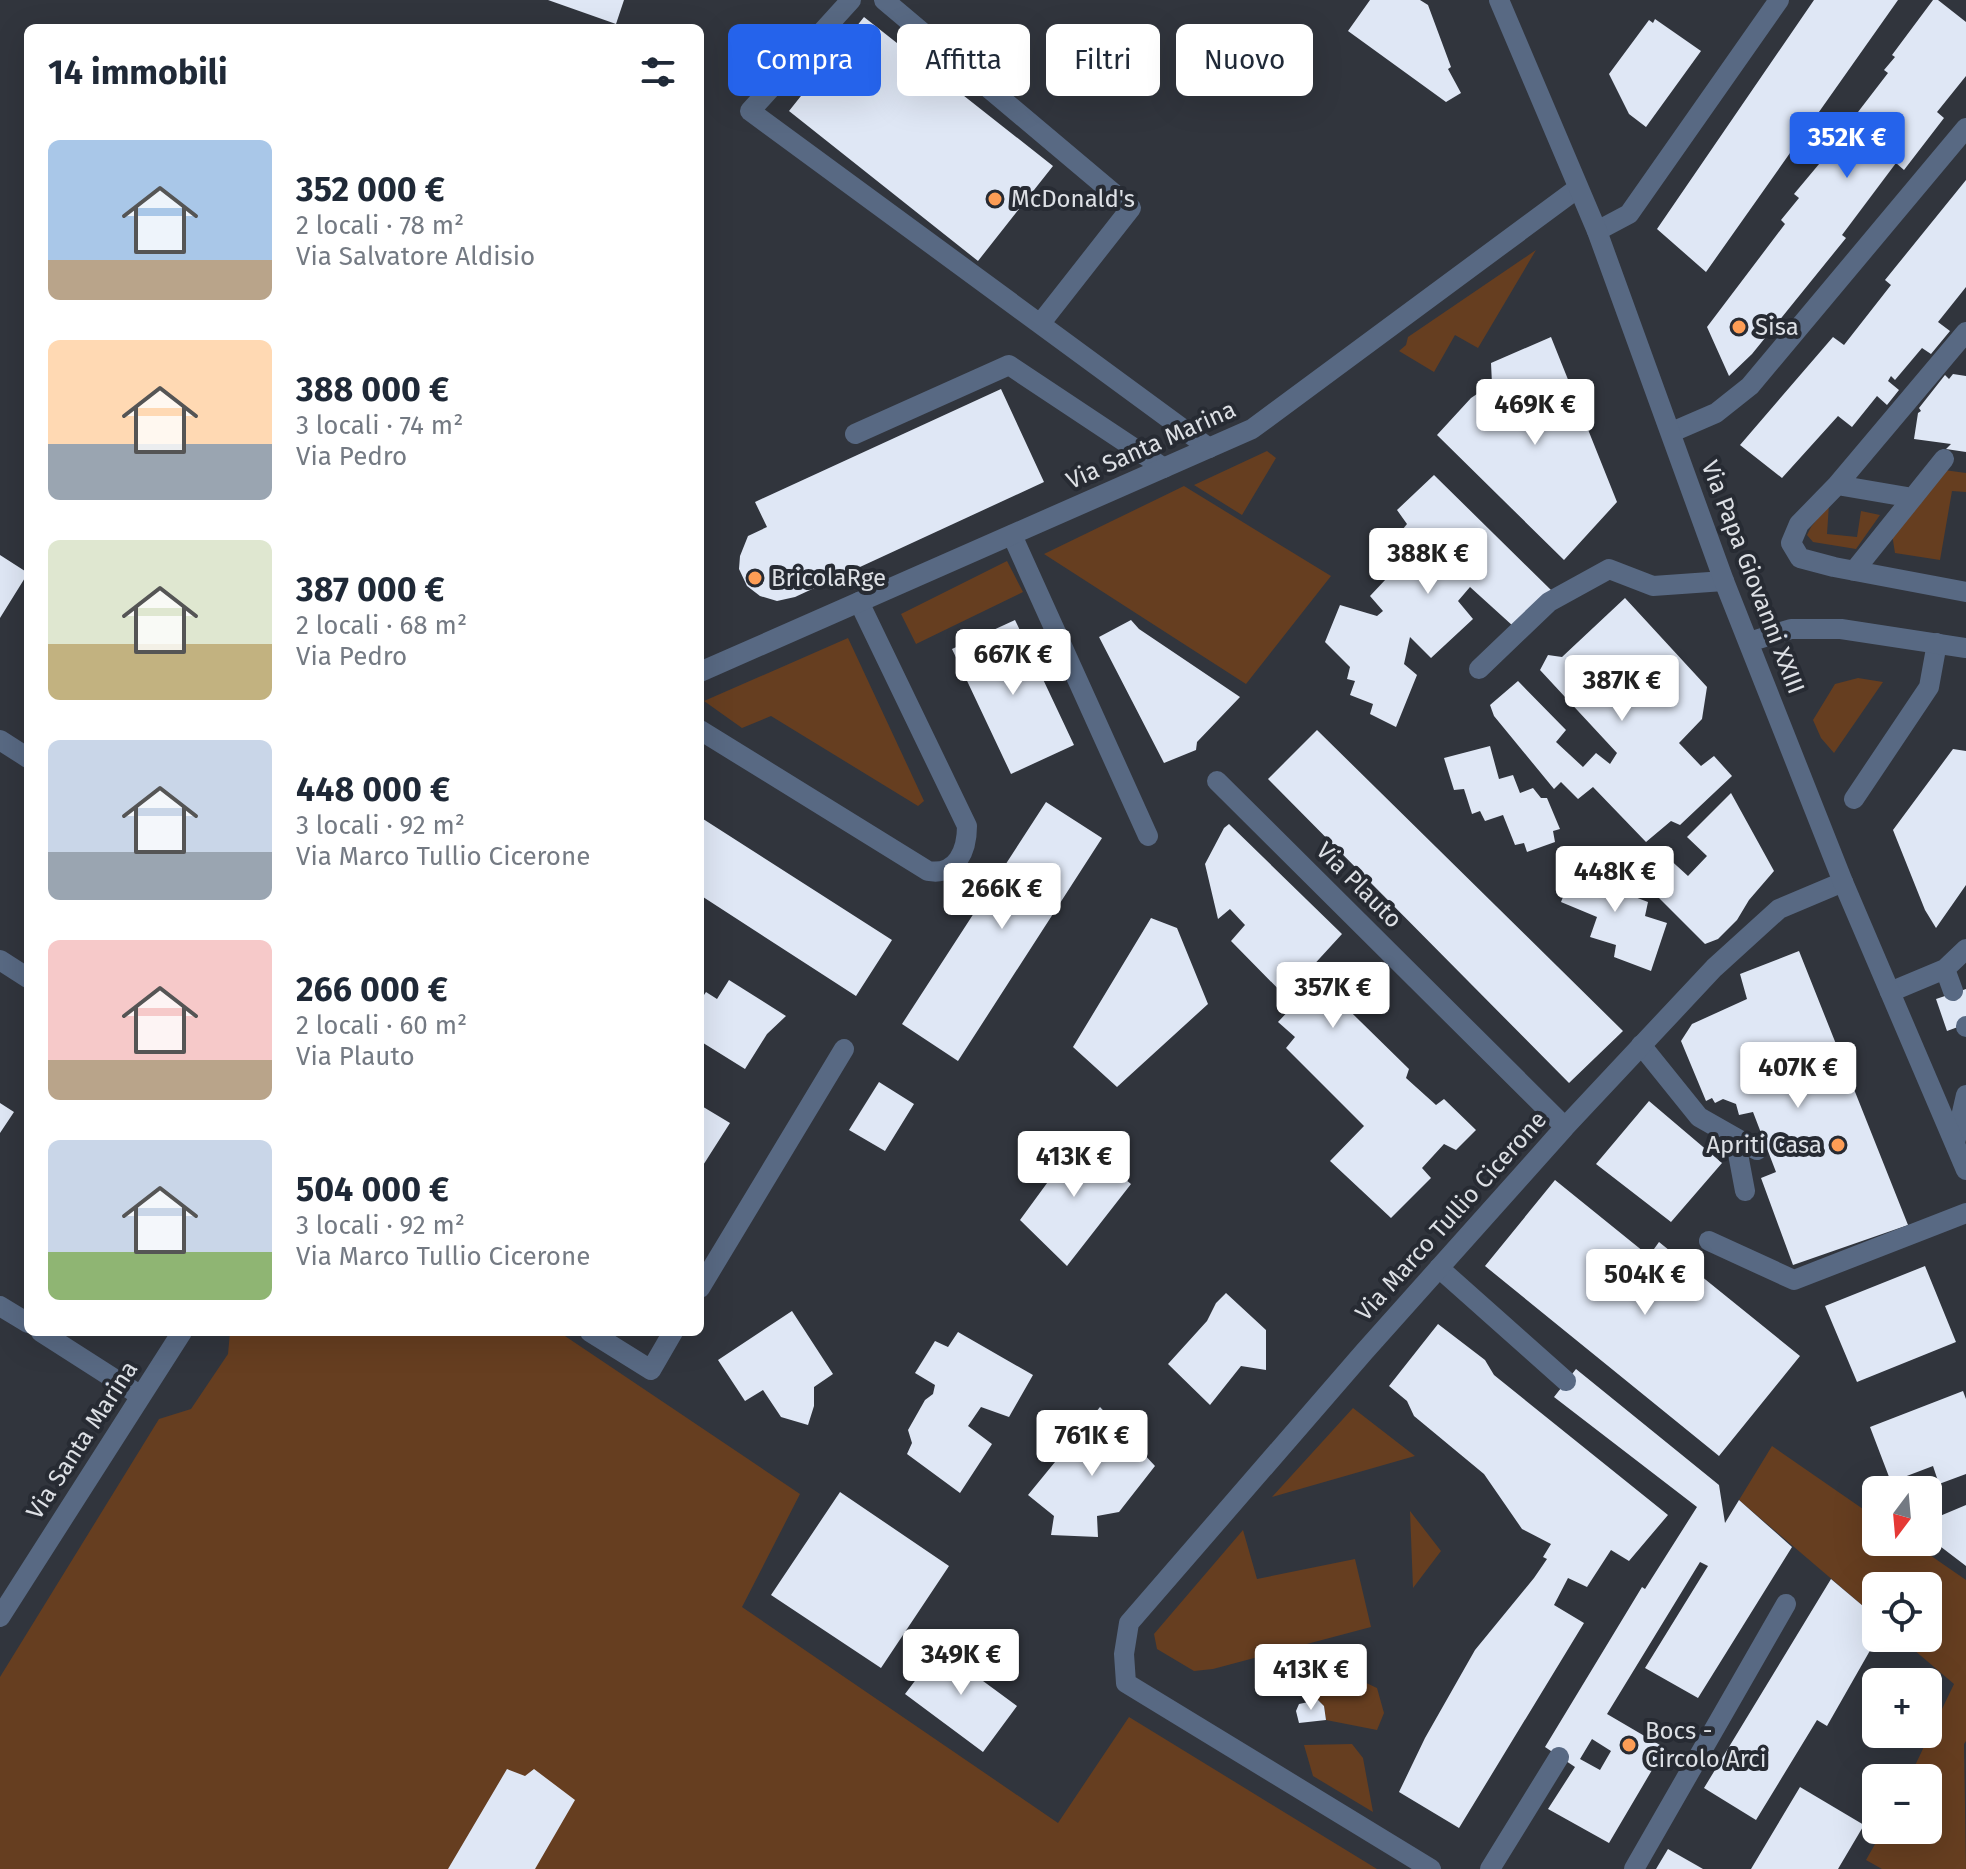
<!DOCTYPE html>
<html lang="it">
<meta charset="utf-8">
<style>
body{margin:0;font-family:"Fira Sans",sans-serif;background:#f6f6f7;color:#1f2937;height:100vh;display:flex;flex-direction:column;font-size:30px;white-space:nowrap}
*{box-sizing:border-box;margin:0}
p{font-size:26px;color:#747a83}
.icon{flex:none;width:44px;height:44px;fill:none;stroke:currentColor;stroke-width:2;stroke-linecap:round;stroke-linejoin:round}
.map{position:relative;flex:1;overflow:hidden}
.drawer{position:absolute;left:24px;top:24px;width:680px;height:1312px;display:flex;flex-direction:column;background:#fff;border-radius:12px;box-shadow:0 8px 32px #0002}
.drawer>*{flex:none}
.hud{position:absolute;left:728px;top:24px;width:760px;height:72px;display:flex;gap:16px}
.needle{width:52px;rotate:196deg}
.fabs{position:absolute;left:1862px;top:1476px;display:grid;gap:16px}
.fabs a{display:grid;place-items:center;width:80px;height:80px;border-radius:12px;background:#fff;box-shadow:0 8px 32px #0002;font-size:40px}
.price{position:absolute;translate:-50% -68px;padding:0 18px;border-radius:8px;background:#fff;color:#222;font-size:26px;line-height:52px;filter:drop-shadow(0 2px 4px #0008)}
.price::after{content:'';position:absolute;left:50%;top:48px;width:24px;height:18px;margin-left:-12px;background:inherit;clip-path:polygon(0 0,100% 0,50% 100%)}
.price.selected{background:#2563eb;color:#fff}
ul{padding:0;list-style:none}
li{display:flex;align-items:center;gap:24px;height:200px;padding:0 24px}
li span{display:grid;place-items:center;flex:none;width:224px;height:160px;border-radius:12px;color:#555}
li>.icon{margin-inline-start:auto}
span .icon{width:96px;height:96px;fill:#fffc;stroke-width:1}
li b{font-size:34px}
h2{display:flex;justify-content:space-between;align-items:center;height:96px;padding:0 24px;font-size:34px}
.chip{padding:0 28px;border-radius:12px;background:#fff;box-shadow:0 8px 32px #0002;font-size:28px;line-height:72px}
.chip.selected{background:#2563eb;color:#fff}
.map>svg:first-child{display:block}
.green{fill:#663e20}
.building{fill:#dfe7f5;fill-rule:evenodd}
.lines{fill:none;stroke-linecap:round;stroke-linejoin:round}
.service{stroke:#586983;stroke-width:20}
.minor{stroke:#586983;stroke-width:20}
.tertiary{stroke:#586983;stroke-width:20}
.poi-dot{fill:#fd9d55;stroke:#272b33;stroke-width:3}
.labels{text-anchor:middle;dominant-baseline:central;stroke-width:8;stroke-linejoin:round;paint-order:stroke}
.poi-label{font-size:24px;fill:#dde0e5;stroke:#272b33;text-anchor:start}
.street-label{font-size:24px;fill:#dde0e5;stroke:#272b33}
</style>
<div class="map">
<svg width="1966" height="1869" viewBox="0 0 1966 1869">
<rect width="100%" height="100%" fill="#31353d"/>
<path class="green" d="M1536,250L1478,348L1455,335L1434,372L1399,351L1406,345L1408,337Z
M1267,451L1276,458L1242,515L1194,485Z
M1944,470L1966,473V492L1952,491L1940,560L1895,553L1892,534Z
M1184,486L1331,576L1246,684L1044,554Z
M1829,504L1827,534L1857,537L1861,511L1880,515L1856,549L1813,542L1807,535L1811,527Z
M1007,561L1023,592L916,644L901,614Z
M848,638L924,801L918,806L771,716L742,728L704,701Z
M1858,678L1883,682L1834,753L1821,738L1813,720L1835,684Z
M230,1332H559L800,1494L742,1607L1058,1823L1129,1717L1377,1869H0V1677L159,1419L191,1409L228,1354Z
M1353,1408L1415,1456L1272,1497Z
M1772,1446L1876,1518V1542H1911L1966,1580V1741L1964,1744L1966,1869H1882L1866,1860L1883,1830H1928V1778H1909L1954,1684L1900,1638H1928V1586H1876V1617L1739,1500Z
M1410,1511L1441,1551L1413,1588Z
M1243,1530L1257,1579L1355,1559L1371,1627L1213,1669L1194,1671L1157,1649L1154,1634Z
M1362,1681L1377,1688L1384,1713L1377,1730L1326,1720L1324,1706L1318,1700L1317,1696Z
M1352,1744L1363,1758L1373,1812L1313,1776L1304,1745Z"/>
<path class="building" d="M548,0H624L616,24Z
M1370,0H1420L1428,5L1451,67L1448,69L1461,93L1446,102L1348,31Z
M1814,0H1898L1706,272L1657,229Z
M1933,0H1938L1966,22V76L1937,112L1944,118L1904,170L1896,163L1842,235L1846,238L1752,354L1729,376L1707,327L1785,224L1781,220L1799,198L1794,194L1850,127L1848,125L1888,73L1884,70L1895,57L1892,55Z
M864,17L1053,166L978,261L789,111Z
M1655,19L1701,51L1646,127L1629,114L1609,74L1649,20L1653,23Z
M1966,180V287L1938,322L1950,331L1931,354L1922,348L1895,380L1891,376L1888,381L1899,390L1887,405L1877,396L1852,427L1838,416L1782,478L1740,445L1833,337L1844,345L1891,285L1885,280Z
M1551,337L1617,502L1564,560L1437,435L1471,398L1492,384L1491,363Z
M1953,374L1966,376V452L1946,449L1951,444L1914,439L1918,413L1921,411L1919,408L1945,375L1949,379Z
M1001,389L1044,482L795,597L777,601L760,596L747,586L739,569L740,556L748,536L767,527L755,502Z
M1434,475L1551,590L1513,626L1470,587L1458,601L1473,619L1431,658L1410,637L1404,664L1417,675L1396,727L1370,714L1373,704L1350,695L1355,681L1347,679L1350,667L1325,642L1340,605L1377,616L1383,611L1370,596L1386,579L1381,573L1404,548L1394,540L1407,524L1397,510Z
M0,555L28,573L0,618Z
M1625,598L1707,687L1702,719L1679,743L1701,766L1714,756L1732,776L1680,825L1671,821L1646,842L1593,787L1578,799L1561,782L1554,789L1494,716L1490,705L1518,681L1566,730L1556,742L1583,767L1596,753L1610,764L1617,753L1540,670L1548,655L1562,657Z
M1015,620L1074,745L1011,774L952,649Z
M1131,620L1139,629L1240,697L1197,742L1196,750L1164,763L1099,637Z
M1317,730L1623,1031L1569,1083L1268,779Z
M1490,746L1499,779L1513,775L1520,793L1533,788L1541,798H1547L1560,829L1553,831L1555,842L1527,852L1524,843L1515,845L1503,815L1485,821L1480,811L1472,814L1464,789L1454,790L1444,758Z
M1953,749L1966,751V885L1936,928L1925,910L1893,830Z
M1731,793L1774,871L1749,900L1737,920L1718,939L1705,944L1645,884L1666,856L1688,876L1707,856L1687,837Z
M1046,802L1102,838L958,1061L902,1024Z
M700,817L892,940L856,996L700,895Z
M1229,824L1342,934L1309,970L1311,973L1409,1069L1406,1078L1436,1105L1444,1099L1476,1130L1456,1150L1444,1144L1422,1168L1431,1178L1391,1218L1330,1161L1364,1126L1286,1048L1295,1037L1278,1022L1294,1005L1231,941L1245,925L1230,909L1218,919L1205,864L1224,828Z
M1579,857L1629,879L1622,892L1648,902L1645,916L1667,923L1651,971L1614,957L1616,945L1590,937L1597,917L1561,902Z
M1151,918L1177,928L1208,1004L1117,1087L1073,1047Z
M1799,951L1908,1225L1793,1265L1761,1178L1776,1172L1753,1112L1739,1115L1736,1104L1723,1099L1715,1103L1712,1098L1706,1101L1681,1041L1692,1024L1747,999L1740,974Z
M729,980L786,1016L767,1034L745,1069L700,1041V1001L706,992L717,999Z
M1966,989V1024L1947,1031L1936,999Z
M879,1082L914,1104L885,1151L849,1130Z
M1649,1101L1722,1163L1671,1222L1596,1164Z
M0,1103L14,1112L0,1133Z
M700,1105L730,1123L700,1170Z
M1068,1133L1131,1184L1067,1266L1020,1220L1050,1179L1045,1170Z
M1555,1180L1649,1256L1659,1242L1800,1356L1719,1456L1485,1266Z
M1925,1266L1956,1342L1857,1382L1825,1306Z
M1226,1293L1266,1330V1370L1241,1366L1210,1405L1168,1364L1207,1321L1216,1303Z
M792,1311L833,1374L814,1387V1406L808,1425L781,1417L763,1390L745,1401L718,1360Z
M1438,1324L1485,1360L1494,1375L1668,1515L1629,1561L1611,1550L1587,1587L1568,1578L1554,1605L1584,1623L1459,1828L1399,1792L1425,1738L1475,1650L1534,1578L1547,1559L1543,1557L1551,1544L1522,1529L1484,1474L1414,1416L1407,1401L1389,1386Z
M958,1332L1033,1375L1009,1417L981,1407L968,1426L992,1444L960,1493L907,1454L912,1443L908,1430L925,1400L933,1394L935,1385L915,1373L935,1341L948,1347Z
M1576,1369L1719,1485L1725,1523L1739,1500L1792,1547L1698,1698L1645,1668L1708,1566L1700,1562L1607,1714L1665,1748L1609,1843L1548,1809L1575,1767L1545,1747L1642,1587L1645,1589L1697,1507L1554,1397ZM1592,1739L1611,1751L1600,1770L1580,1759Z
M1963,1391L1966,1399V1474L1939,1484L1933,1466L1891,1482L1870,1427Z
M1100,1407L1155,1466L1119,1512L1097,1516L1098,1537L1051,1535L1054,1516L1028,1495Z
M840,1492L949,1566L881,1668L771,1595Z
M1966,1505V1566L1928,1537V1521Z
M1831,1579L1876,1617V1640L1827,1726L1817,1720L1756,1820L1704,1788Z
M958,1639L975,1652L964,1667L1017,1706L983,1752L905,1694L939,1649L946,1654Z
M1318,1700L1324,1706L1326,1720L1299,1723L1296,1711L1299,1704Z
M507,1769L525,1776L534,1769L575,1800L535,1869H448Z
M1800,1787L1864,1825L1838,1869H1751Z
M1668,1849L1703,1869H1656Z"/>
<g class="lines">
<path class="service" d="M851,0L750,111L1209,448
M884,0L1131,208L1040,324
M1966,332L1837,485L1799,524L1791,543L1800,558L1834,567L1966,592
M855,434L1009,365L1164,468
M1837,485L1913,498
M1012,535L1148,836
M1854,571L1944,459
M700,730L928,871C957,876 967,850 967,826L859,602
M1854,799L1929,687L1937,643
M1945,969L1953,991
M1890,992L1945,969L1966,949
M1966,1026V1027
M1641,1045L1699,1117L1757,1150
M1735,1138L1745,1191
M1955,1143L1966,1095
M1709,1241L1794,1280L1966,1213
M1439,1268L1566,1381
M1490,1869L1559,1757"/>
<path class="minor" d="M1597,231L1629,214L1779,0
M1672,432L1716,413L1750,386L1966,128
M1479,669L1549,602L1609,569L1653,586L1724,581
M700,672L1252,429L1578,188
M0,740L28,758
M1217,781L1565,1127
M0,960L28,978
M700,1288L844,1049
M0,1306L28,1323
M41,1332L141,1396
M590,1332L651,1370L673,1332
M0,1617L182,1332
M1431,1869L1126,1683L1124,1654L1129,1623L1364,1352L1565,1127L1714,968L1779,909L1843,882
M1634,1869L1786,1604"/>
<path class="tertiary" d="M1499,0L1597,231L1724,581L1843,882L1966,1170
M1749,642L1791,629H1841L1966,648"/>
</g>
<g class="poi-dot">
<circle cx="995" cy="199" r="8"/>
<circle cx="1739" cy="327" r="8"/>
<circle cx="755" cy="578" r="8"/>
<circle cx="1838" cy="1145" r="8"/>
<circle cx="1629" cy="1745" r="8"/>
</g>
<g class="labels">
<g class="poi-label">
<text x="1011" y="199">McDonald's</text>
<text x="1755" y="327">Sisa</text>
<text x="771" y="578">BricolaRge</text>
<text x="1822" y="1145" text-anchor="end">Apriti Casa</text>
<text x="1645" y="1731">Bocs -<tspan x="1645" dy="28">Circolo Arci</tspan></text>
</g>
<g class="street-label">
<text transform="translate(1151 445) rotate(-24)">Via Santa Marina</text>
<text transform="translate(1753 577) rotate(69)">Via Papa Giovanni XXIII</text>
<text transform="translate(1359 885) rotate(45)">Via Plauto</text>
<text transform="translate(1451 1216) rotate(-48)">Via Marco Tullio Cicerone</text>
<text transform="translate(82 1440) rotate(-57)">Via Santa Marina</text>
</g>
</g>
</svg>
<div class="fabs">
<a><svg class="needle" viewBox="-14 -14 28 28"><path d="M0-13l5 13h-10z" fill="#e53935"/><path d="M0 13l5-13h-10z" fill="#747a83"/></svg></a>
<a><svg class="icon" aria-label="locate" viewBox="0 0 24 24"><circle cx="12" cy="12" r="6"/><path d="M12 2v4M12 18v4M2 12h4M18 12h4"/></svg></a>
<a>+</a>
<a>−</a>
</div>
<b class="price selected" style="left:1847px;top:180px">352K €</b>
<b class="price" style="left:1535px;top:447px">469K €</b>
<b class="price" style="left:1428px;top:596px">388K €</b>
<b class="price" style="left:1013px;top:697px">667K €</b>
<b class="price" style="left:1622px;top:723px">387K €</b>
<b class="price" style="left:1615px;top:914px">448K €</b>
<b class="price" style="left:1002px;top:931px">266K €</b>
<b class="price" style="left:1333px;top:1030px">357K €</b>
<b class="price" style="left:1798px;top:1110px">407K €</b>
<b class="price" style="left:1074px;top:1199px">413K €</b>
<b class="price" style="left:1645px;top:1317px">504K €</b>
<b class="price" style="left:1092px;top:1478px">761K €</b>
<b class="price" style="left:961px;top:1697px">349K €</b>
<b class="price" style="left:1311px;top:1712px">413K €</b>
<div class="hud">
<a class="chip selected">Compra</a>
<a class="chip">Affitta</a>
<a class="chip">Filtri</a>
<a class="chip">Nuovo</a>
</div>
<section class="drawer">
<h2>14 immobili<svg class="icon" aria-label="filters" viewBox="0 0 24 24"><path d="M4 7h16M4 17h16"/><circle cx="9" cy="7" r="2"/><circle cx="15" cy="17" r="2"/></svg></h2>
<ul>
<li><span style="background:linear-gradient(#a9c7e8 75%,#b9a48a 0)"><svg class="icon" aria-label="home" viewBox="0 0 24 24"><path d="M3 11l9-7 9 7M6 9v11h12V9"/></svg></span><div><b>352 000 €</b><p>2 locali · 78 m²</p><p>Via Salvatore Aldisio</p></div></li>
<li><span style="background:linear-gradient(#ffd9b3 65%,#9aa5b1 0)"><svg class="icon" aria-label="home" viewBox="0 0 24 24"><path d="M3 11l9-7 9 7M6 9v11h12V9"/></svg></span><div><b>388 000 €</b><p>3 locali · 74 m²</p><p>Via Pedro</p></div></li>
<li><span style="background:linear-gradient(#dfe7d0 65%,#c2b280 0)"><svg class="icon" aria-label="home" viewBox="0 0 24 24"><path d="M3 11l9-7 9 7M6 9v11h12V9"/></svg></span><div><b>387 000 €</b><p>2 locali · 68 m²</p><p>Via Pedro</p></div></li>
<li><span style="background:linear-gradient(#c9d6e8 70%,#9aa5b1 0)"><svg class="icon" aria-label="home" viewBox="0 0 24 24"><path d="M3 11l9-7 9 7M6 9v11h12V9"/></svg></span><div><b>448 000 €</b><p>3 locali · 92 m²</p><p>Via Marco Tullio Cicerone</p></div></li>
<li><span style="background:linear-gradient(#f6c9c9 75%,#b9a48a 0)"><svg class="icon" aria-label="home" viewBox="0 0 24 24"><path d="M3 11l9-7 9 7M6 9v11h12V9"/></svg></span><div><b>266 000 €</b><p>2 locali · 60 m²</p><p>Via Plauto</p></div></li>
<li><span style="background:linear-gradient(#c9d6e8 70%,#8fb573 0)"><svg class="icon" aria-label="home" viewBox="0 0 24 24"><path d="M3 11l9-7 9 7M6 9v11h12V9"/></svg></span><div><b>504 000 €</b><p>3 locali · 92 m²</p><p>Via Marco Tullio Cicerone</p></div></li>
</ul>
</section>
</div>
